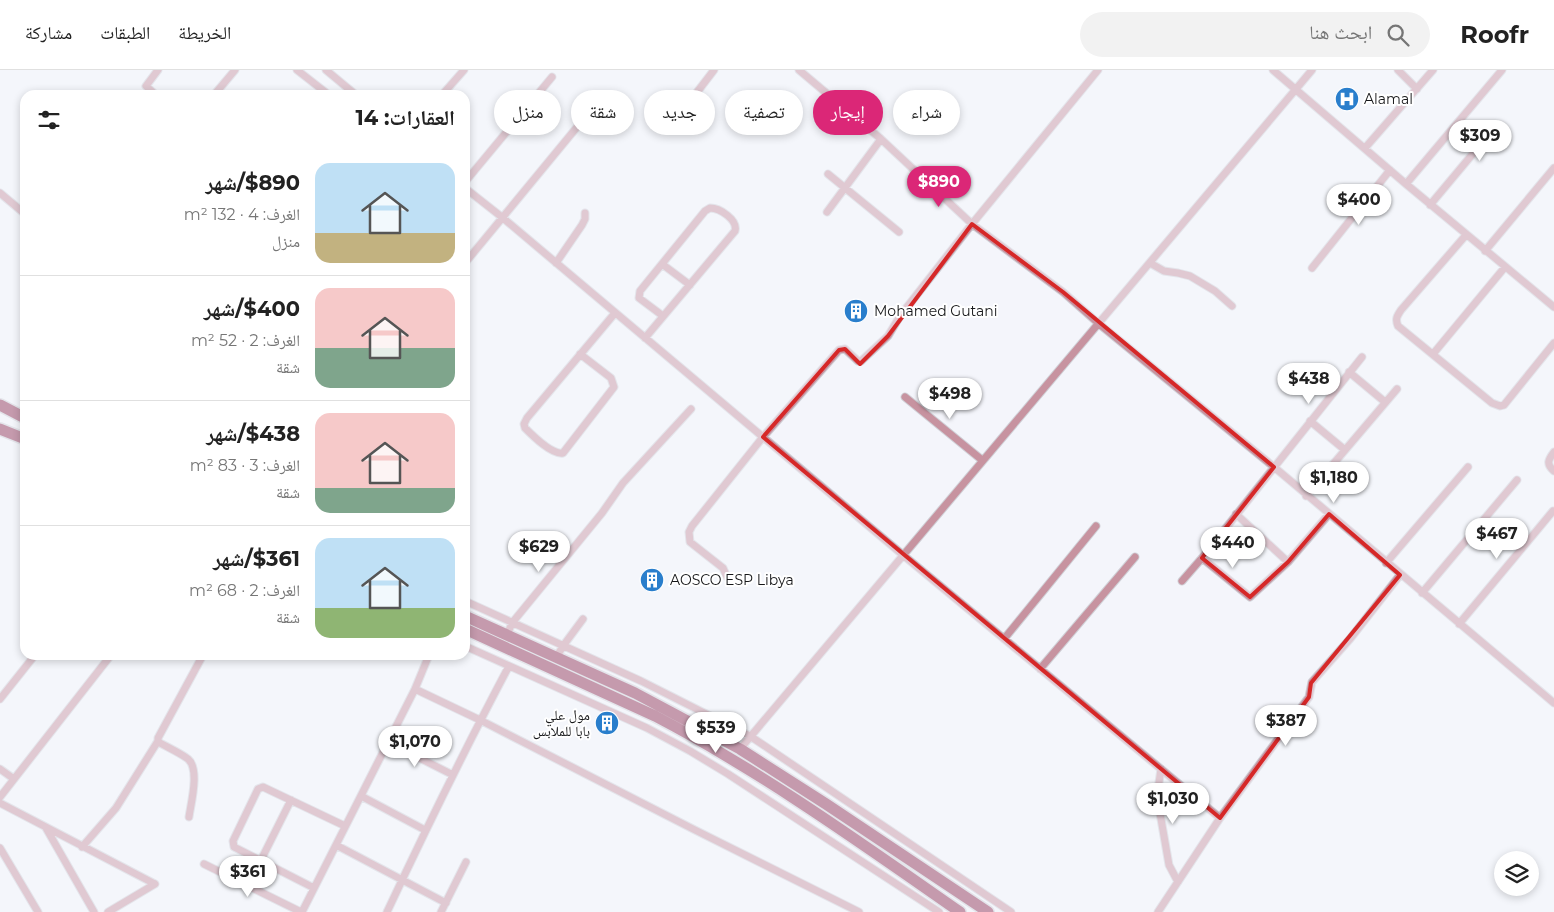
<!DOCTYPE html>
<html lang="ar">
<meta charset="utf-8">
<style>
body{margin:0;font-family:Montserrat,"Noto Naskh Arabic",sans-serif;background:#f2f2f2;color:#222;direction:rtl;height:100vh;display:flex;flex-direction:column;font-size:19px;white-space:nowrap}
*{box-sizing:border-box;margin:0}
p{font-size:16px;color:#767676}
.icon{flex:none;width:28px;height:28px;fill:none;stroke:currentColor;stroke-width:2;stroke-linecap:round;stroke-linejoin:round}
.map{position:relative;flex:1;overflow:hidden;direction:ltr}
.panel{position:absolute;left:20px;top:20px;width:450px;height:570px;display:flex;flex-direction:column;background:#fff;border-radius:15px;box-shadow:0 2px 8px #0003;direction:rtl}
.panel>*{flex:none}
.top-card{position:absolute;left:485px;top:20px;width:475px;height:45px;direction:rtl;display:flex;gap:10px}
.buttons{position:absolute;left:1494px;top:781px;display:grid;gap:10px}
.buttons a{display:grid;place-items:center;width:45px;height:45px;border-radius:50%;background:#fff;box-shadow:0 2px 8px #0003;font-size:25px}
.price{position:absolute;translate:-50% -42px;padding:0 11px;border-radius:18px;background:#fff;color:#222;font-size:16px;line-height:32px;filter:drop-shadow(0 1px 2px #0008)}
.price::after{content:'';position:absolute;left:50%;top:30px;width:15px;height:11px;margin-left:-8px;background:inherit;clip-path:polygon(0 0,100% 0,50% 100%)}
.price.on{background:#db2777;color:#fff}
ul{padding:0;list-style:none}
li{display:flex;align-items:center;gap:15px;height:125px;padding:0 15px}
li+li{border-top:1px solid #e0e0e0}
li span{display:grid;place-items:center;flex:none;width:140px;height:100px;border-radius:15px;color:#555}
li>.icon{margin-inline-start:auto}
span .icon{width:60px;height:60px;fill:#fffc;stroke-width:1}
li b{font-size:21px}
h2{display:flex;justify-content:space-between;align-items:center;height:60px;padding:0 15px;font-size:21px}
.chip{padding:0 18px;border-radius:22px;background:#fff;box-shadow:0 2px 8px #0003;font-size:18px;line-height:45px}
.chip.on{background:#db2777;color:#fff}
header{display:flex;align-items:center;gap:30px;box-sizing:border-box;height:70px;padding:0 25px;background:#fff;border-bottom:1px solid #e0e0e0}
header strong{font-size:24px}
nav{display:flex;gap:28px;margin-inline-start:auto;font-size:18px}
.search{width:350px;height:45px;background:#f2f2f2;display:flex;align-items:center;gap:12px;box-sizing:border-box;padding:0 18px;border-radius:28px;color:#767676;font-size:19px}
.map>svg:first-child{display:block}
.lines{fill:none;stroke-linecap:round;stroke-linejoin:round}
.minor-casing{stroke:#d0d1d7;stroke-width:9}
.trunk-casing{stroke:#d0d1d7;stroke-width:14}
.minor{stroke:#c793a0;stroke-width:7}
.trunk{stroke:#8c2c4f;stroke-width:11}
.marked{fill:none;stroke:#d62828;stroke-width:4;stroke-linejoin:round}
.labels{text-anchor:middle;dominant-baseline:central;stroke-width:4;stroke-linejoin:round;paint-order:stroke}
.poi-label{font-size:14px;fill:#161719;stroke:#fff;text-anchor:start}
</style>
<header>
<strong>Roofr</strong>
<div class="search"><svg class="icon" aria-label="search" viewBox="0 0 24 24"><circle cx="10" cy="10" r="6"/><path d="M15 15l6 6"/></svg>ابحث هنا</div>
<nav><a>الخريطة</a><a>الطبقات</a><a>مشاركة</a></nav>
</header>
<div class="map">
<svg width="1554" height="842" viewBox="0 0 1554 842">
<rect width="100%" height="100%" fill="#f4f5fb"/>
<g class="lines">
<g class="minor-casing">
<path id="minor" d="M297,0L329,25
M326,0L356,25
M799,0L881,69L972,154L1063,222L1098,253L1274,397L1554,633
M1273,0L1406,114L1554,237
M1398,0L1417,19
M156,25L146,16L158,0
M214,25L235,0
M442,25L464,0
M691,30L714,0
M1365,78L1433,0
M828,104L899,162
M465,112L552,7
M1406,114L1502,0
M465,118L503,148L903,485L1220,748
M0,123L25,144
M1430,135L1481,74L1455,56
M827,142L881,69
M1466,165L1401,240C1397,246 1395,249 1398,256L1492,333L1500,336L1504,335L1554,273
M1485,181L1554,98
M465,193L596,34
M556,193L582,155L585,149V143
M1150,193L1164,201L1178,203L1190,206L1215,221L1232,236
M662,194L690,215
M1312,198L1390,100
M645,268L735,161C738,150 720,138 710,138L705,141L640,221L639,228L663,246
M580,284L611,308L614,317L563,383C552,385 533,366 525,358L524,354L527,348L615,243
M1433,284L1505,197
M1349,302L1385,332
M905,327L982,390
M1310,351L1345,380
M1554,382C1548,390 1546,394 1554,401
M1306,426L1397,319
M1236,444L1288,492
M1202,488L1250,527L1288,492L1329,444
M1386,493L1468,397
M727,507L723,498L690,472L689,462L692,456L763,367L839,280L845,279L858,291H861L888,266L900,246L972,154L1098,0
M1182,511L1202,488L1362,287
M1422,523L1517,410
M465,531L641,611L750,666L1011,842
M1459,554L1553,441
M507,565L512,553L602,443L623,413L691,339
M1004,569L1096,456
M465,576L647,658L690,681L728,704L939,842
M556,588L563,576L583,549
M1040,599L1135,487
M415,619L480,650L695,760L859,842
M0,629L35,585
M388,672L453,705
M740,679L1312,0
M0,699L14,709
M1161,699L1157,726L1169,795L1178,812
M361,726L425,760
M0,727L111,585
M0,733L155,814
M189,747C191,733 200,699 188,689C180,683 169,678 160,673L158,671V668L203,585
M46,758L94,842
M336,775L446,833
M82,777L116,738L158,671
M0,778L38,842
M261,790L291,730
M204,794L301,842
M314,818L234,777L233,771L258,719L263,717L345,756
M108,842L155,814
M302,842L415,619L429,585
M387,842C426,759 466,677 509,596
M441,842L466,792
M1158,842L1220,748L1309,627L1312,612L1350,569L1400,505"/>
</g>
<g class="trunk-casing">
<path id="trunk" d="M0,335L25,348
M0,359L25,369
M465,546L635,623L740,679L826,734L988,842
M465,559L655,646C762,702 861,773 960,842"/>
</g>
<use href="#minor" class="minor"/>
<use href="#trunk" class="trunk"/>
</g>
<path d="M0 0H1554V842H0ZM972,154L1063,222L1274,397L1202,488L1250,527L1288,492L1329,444L1400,505L1311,613L1309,627L1220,748L763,367L839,280L845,279L860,294L888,266Z" fill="#f4f5fb" fill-opacity=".55" fill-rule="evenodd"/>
<path class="marked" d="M972,154L1063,222L1274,397L1202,488L1250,527L1288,492L1329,444L1400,505L1311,613L1309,627L1220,748L763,367L839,280L845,279L860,294L888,266Z"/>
<defs>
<g id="hospital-disc" transform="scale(1.25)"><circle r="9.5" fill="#297ecc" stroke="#fff"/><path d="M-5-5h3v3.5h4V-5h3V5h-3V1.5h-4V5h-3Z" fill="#fff"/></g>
<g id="building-disc" transform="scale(1.25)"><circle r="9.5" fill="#297ecc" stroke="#fff"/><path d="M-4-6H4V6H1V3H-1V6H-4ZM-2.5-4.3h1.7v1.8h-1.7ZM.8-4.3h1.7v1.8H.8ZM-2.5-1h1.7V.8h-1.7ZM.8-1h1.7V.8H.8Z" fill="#fff"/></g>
</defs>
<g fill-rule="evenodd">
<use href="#hospital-disc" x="1347" y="29"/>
<use href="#building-disc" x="856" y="241"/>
<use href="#building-disc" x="652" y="510"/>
<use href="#building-disc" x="607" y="653"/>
</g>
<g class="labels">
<g class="poi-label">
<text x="1364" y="29">Alamal</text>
<text x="874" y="241">Mohamed Gutani</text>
<text x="670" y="510">AOSCO ESP Libya</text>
<text x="590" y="645" text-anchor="end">مول علي<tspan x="590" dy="16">بابا للملابس</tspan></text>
</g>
</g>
</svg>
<div class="buttons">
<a><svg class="icon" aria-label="layers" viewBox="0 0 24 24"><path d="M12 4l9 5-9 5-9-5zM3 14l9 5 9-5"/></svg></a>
</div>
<b class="price" style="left:1480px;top:92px">$309</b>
<b class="price on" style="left:939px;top:138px">$890</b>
<b class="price" style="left:1359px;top:156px">$400</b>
<b class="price" style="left:1309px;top:335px">$438</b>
<b class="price" style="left:950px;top:350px">$498</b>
<b class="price" style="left:1334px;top:434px">$1,180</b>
<b class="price" style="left:1497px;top:490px">$467</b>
<b class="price" style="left:1233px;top:499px">$440</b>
<b class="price" style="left:539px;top:503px">$629</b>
<b class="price" style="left:1286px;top:677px">$387</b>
<b class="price" style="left:716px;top:684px">$539</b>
<b class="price" style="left:415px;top:698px">$1,070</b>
<b class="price" style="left:1173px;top:755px">$1,030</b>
<b class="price" style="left:248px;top:828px">$361</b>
<div class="top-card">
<a class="chip">شراء</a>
<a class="chip on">إيجار</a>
<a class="chip">تصفية</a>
<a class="chip">جديد</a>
<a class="chip">شقة</a>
<a class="chip">منزل</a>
</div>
<section class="panel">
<h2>العقارات: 14<svg class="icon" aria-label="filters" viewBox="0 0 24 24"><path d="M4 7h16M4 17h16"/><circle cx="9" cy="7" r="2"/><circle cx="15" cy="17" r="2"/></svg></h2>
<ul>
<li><span style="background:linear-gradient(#bfe0f5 70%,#c2b280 0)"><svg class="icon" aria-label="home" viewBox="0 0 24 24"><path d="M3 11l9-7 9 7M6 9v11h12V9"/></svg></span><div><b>$890/شهر</b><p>الغرف: 4 · 132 m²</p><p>منزل</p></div></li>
<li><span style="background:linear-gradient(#f6c9c9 60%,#7fa58c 0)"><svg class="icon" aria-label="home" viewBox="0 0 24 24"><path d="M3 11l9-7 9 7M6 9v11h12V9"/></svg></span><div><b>$400/شهر</b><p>الغرف: 2 · 52 m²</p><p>شقة</p></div></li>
<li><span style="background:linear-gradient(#f6c9c9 75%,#7fa58c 0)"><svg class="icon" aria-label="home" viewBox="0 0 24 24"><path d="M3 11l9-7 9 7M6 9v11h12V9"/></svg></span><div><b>$438/شهر</b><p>الغرف: 3 · 83 m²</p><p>شقة</p></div></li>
<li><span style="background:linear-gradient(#bfe0f5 70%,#8fb573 0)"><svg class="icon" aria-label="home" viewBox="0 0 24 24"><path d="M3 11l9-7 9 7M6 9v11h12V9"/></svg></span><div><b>$361/شهر</b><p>الغرف: 2 · 68 m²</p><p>شقة</p></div></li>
</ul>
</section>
</div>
